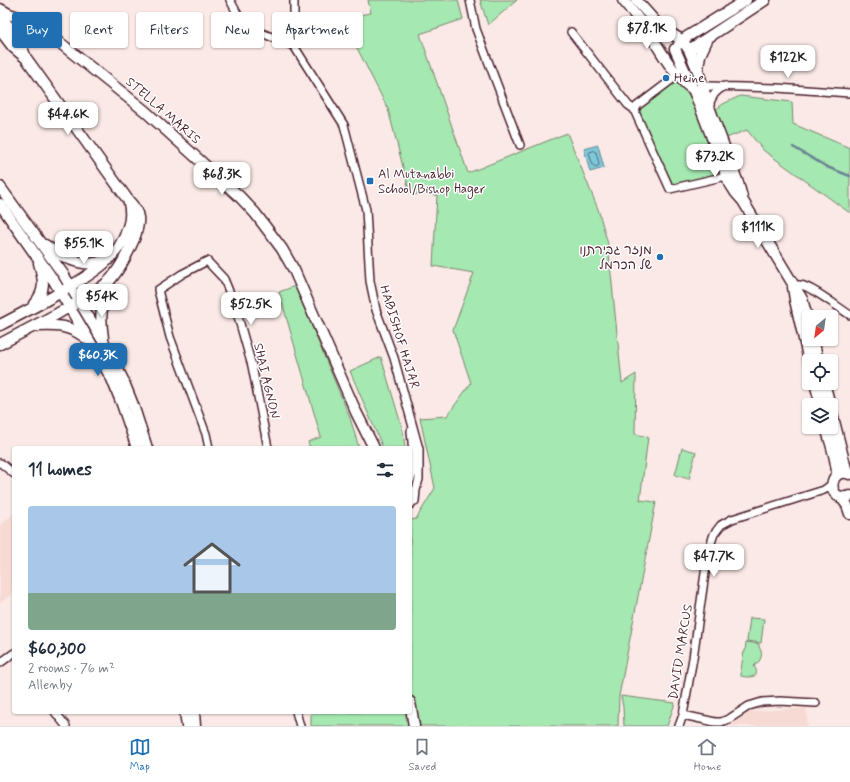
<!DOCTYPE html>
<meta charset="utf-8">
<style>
body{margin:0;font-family:Mynerve,"Playpen Sans Hebrew",sans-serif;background:#f2f2f3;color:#1f2937;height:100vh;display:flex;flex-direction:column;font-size:15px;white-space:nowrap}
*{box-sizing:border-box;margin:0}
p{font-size:13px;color:#747a83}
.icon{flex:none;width:22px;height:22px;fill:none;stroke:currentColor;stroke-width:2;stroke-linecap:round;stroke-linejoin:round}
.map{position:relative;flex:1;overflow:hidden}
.drawer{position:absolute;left:12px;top:446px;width:400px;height:268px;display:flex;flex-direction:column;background:#fff;border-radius:4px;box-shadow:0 1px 3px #0004}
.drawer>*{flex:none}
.guide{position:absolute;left:12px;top:12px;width:400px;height:36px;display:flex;gap:8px}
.needle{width:26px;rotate:209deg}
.tools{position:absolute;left:802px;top:310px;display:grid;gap:8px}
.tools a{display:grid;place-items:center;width:36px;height:36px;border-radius:4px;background:#fff;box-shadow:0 1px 3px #0004;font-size:20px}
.price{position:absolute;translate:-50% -34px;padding:0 9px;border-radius:8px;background:#fff;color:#222;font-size:13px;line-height:26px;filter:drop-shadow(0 1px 2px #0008)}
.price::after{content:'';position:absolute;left:50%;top:24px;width:12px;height:9px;margin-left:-6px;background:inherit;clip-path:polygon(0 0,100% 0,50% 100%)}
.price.current{background:#1f6fb2;color:#fff}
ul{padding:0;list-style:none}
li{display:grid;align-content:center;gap:8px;height:212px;padding:0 16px}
li span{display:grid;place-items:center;height:124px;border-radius:4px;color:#555}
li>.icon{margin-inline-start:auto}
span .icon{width:72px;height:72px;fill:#fffc;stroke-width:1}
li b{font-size:17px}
h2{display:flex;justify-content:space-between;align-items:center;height:48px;padding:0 16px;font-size:17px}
.pill{padding:0 14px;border-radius:4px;background:#fff;box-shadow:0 1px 3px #0004;font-size:14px;line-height:36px}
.pill.current{background:#1f6fb2;color:#fff}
.tabs{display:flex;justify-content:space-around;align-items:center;height:56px;border-top:1px solid #e0e1e3;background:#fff;font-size:11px;color:#747a83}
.tabs a{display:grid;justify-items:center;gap:2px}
.tabs .current{color:#1f6fb2}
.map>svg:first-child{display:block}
.built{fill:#f7dad4}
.green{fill:#a6e8b1;stroke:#78846e}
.water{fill:#7cc9da;stroke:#688594}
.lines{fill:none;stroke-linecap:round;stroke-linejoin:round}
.shore{stroke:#5e6371;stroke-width:1}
.stream{stroke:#688594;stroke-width:2.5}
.street-casing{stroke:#4a1f2b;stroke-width:10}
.secondary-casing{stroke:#4a1f2b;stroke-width:13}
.street{stroke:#fff;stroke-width:7}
.secondary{stroke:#fff;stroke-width:10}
.poi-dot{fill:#1f6fb2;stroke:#fff;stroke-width:1.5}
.labels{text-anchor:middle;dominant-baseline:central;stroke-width:3;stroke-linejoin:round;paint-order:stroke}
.poi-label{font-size:13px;fill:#4a1f2b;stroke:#fff;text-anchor:start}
.street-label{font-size:13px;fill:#4a1f2b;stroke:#fff}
</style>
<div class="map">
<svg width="850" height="726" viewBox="0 0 850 726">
<rect width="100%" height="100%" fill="#fae9e6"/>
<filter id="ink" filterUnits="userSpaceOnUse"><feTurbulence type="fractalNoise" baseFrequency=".025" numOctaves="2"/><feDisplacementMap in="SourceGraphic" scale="8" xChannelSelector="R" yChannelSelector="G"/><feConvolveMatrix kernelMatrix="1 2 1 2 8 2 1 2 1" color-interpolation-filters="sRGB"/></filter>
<g filter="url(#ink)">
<path class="built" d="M14,513V592L0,603V526Z
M806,708L808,726H730V722H734L741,718L747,712Z"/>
<path class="green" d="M368,0H458L463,19L420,34L468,173L567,133L598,209L608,244L622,383L636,374L635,434L648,437L640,500L656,502L619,696L618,726H311V714L312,712H410V520L416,519L435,488L420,418L447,416L471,383L453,330L474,273L433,266L437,195L410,194L388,109L354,42L352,16L371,13Z
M480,0H517L488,25Z
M678,80L689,91L721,175L673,185L638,113L640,106Z
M740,96L792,102L793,124L850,148V213L763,150L747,130L726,138L714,111L723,104Z
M295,286L350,418L359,448H310L308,442L321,437L279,292Z
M381,357L403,431L405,448H383L350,371Z
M682,448L696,452L689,479L675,475Z
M750,618L764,619L761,643L747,641Z
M746,642L759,644V647C764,654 761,661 754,666C762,678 749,678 741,676C741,668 742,661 744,652H745Z
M621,696L675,703L667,726H624L623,707Z"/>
<path class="water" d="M598,145L604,168L590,172L584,149Z"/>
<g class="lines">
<path class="shore" d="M594,151L596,152L599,164L598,166L595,167L593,165L589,154L590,152Z"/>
<path class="stream" d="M793,147L827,167L850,176"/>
<g class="street-casing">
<path id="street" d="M230,0L244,26L294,46
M470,0L476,29L520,145
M571,32L628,105L635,110
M294,46L344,125L366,210L370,281L376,310L394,358L419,449V479L416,490L415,501
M294,46V0
M675,72L676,75L674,78L637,106L635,112L670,189L726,176L730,174
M700,88L709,86L777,88L850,93
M709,107C711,97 715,91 725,86
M793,285C795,285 798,285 800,285C811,286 839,308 850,315
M209,448L206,434L170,337L158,290L182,274L207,261L224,279L235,306L252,366L268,448
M0,463L2,464L14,474
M410,481C416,471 412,443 411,431
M0,663L14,653
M55,712L66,726
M296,712L300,726
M683,715L715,722H721L729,719L749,706L762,702L780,701L816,703
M679,726L683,715L693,658L708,552L714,534L721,525L732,519L824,490L832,484"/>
</g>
<g class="secondary-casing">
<path id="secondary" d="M623,0C631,10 640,21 648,31C660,49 673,75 691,88
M636,0L661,28L682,40L689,50L698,71L709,107L738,183L742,197
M0,9L9,14L32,22L44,30L145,111L240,197L255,213L282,249L294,270L356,412L374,448
M0,17C12,28 21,43 26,58
M0,30L13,47L26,58L128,200C141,213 140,222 134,239C128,253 121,267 111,279C98,293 74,304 57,314C38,324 19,334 0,344
M21,44C17,33 21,23 32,22
M679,44L682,40L746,0
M675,49L696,96L729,182L736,193L743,201L802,299L809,325
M689,50L765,0
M698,68L700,55L708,38
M0,187L63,274L106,346L123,380L133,405L147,448
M0,204L54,281L112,379L122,404L137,448
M45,245C58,255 79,266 96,263C99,262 103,261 106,259
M793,287L795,300L809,361
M34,304C46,291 44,280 39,263
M0,325C18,316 36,306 54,296C82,279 119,262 128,227C131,219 131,212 129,203
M37,326C56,325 70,325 86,338
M103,338C100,319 100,300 109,282
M813,339L818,361
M815,383L821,405
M824,383L830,405
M831,409L846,469L849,474
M826,427C830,442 837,459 837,475
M850,474C827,466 826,504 850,496
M410,491L412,499L410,503
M841,497L847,505L850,514
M410,702L414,726
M185,712L187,726
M194,712L195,726"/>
</g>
<use href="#street" class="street"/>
<use href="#secondary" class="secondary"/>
</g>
</g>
<g class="poi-dot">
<circle cx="666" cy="78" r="4"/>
<rect x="366" y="177" width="8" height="8" rx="2"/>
<circle cx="660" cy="257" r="4"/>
</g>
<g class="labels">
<g class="poi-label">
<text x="674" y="78">Heine</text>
<text x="378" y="174">Al Mutanabbi<tspan x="378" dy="15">School/Bishop Hager</tspan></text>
<text x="652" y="250" text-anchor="end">מנזר גבירתנו<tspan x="652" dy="15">של הכרמל</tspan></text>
</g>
<g class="street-label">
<text transform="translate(163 111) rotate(41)">STELLA MARIS</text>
<text transform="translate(399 337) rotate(73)">HABISHOF HAJAR</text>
<text transform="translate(266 381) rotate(77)">SHAI AGNON</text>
<text transform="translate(681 652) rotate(-81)">DAVID MARCUS</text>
</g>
</g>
</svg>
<div class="tools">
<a><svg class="needle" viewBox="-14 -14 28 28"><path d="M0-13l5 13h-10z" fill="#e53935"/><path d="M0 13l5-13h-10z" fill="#747a83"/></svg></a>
<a><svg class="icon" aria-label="locate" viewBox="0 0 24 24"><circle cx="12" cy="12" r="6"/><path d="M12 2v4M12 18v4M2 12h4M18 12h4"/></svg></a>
<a><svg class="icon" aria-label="layers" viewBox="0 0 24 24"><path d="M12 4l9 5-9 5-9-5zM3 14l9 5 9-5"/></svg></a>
</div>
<b class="price" style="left:647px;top:50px">$78.1K</b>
<b class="price" style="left:788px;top:79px">$122K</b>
<b class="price" style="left:68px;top:136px">$44.6K</b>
<b class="price" style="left:715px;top:178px">$73.2K</b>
<b class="price" style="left:222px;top:196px">$68.3K</b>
<b class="price" style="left:758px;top:249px">$111K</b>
<b class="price" style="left:84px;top:265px">$55.1K</b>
<b class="price" style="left:102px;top:318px">$54K</b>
<b class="price" style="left:251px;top:326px">$52.5K</b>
<b class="price current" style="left:98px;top:377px">$60.3K</b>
<b class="price" style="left:714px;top:578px">$47.7K</b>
<div class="guide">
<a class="pill current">Buy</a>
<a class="pill">Rent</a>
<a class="pill">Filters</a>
<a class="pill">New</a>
<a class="pill">Apartment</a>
</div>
<section class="drawer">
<h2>11 homes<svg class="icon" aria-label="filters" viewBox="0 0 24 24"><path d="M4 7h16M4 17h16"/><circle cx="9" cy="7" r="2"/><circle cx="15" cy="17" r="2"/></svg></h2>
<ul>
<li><span style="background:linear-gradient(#a9c7e8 70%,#7fa58c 0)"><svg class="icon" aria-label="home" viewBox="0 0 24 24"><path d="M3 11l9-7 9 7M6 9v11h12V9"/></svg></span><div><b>$60,300</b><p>2 rooms · 76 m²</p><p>Allenby</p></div></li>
</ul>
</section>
</div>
<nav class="tabs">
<a class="current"><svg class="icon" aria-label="map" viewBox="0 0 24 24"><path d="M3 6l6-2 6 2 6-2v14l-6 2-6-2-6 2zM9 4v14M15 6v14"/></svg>Map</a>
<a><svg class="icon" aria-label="saved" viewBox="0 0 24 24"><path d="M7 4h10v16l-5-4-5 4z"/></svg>Saved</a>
<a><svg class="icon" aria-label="home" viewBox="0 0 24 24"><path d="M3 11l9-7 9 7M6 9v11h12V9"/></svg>Home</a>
</nav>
